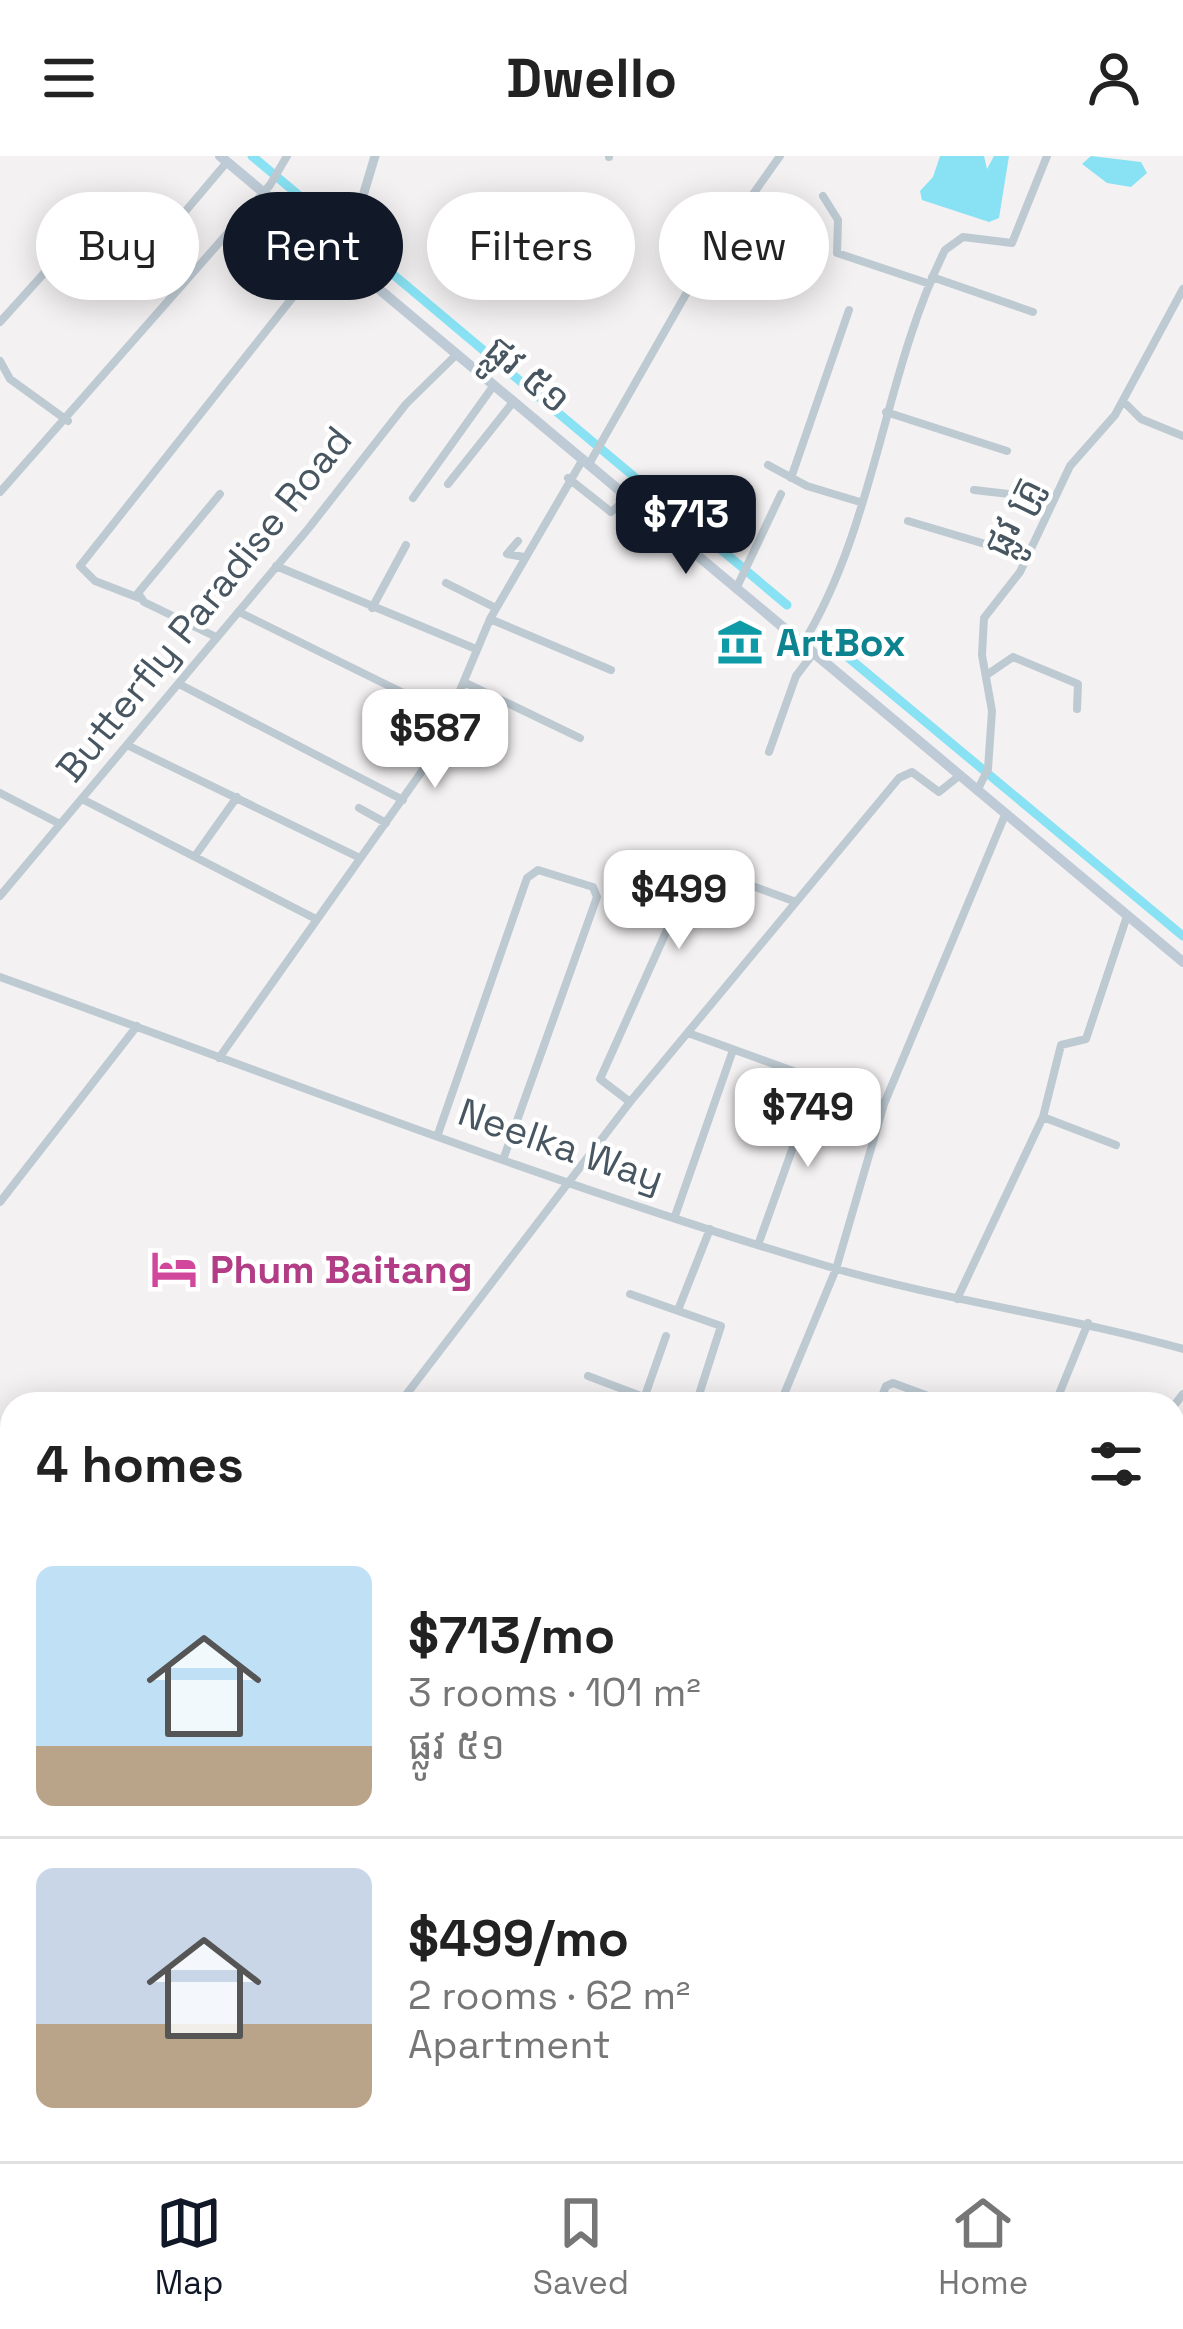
<!DOCTYPE html>
<meta charset="utf-8">
<style>
body{margin:0;font-family:"Space Grotesk","Noto Sans Khmer",sans-serif;background:#f2f2f2;color:#222;height:100vh;display:flex;flex-direction:column;font-size:45px;white-space:nowrap}
*{box-sizing:border-box;margin:0}
p{font-size:39px;color:#767676}
.icon{flex:none;width:66px;height:66px;fill:none;stroke:currentColor;stroke-width:2;stroke-linecap:round;stroke-linejoin:round}
.map{position:relative;flex:1;overflow:hidden}
.panel{position:absolute;left:0px;top:1236px;width:1185px;height:771px;display:flex;flex-direction:column;background:#fff;border-radius:36px 36px 0 0;box-shadow:0 6px 30px #0003}
.panel>*{flex:none}
.banner{position:absolute;left:36px;top:36px;width:1113px;height:108px;display:flex;gap:24px}
.price{position:absolute;translate:-50% -102px;padding:0 27px;border-radius:24px;background:#fff;color:#222;font-size:39px;line-height:78px;filter:drop-shadow(0 3px 6px #0008)}
.price::after{content:'';position:absolute;left:50%;top:72px;width:36px;height:27px;margin-left:-18px;background:inherit;clip-path:polygon(0 0,100% 0,50% 100%)}
.price.selected{background:#111827;color:#fff}
ul{padding:0;list-style:none}
li{display:flex;align-items:center;gap:36px;height:300px;padding:0 36px}
li+li{border-top:3px solid #e0e0e0}
li span{display:grid;place-items:center;flex:none;width:336px;height:240px;border-radius:18px;color:#555}
li>.icon{margin-inline-start:auto}
span .icon{width:144px;height:144px;fill:#fffc;stroke-width:1}
li b{font-size:51px}
h2{display:flex;justify-content:space-between;align-items:center;height:144px;padding:0 36px;font-size:51px}
.tag{padding:0 42px;border-radius:54px;background:#fff;box-shadow:0 6px 30px #0003;font-size:42px;line-height:108px}
.tag.selected{background:#111827;color:#fff}
header{display:flex;justify-content:space-between;align-items:center;height:156px;padding:0 36px;background:#fff;font-size:54px;font-weight:700}
.tab-bar{display:flex;justify-content:space-around;align-items:center;height:168px;border-top:3px solid #e0e0e0;background:#fff;font-size:33px;color:#767676}
.tab-bar a{display:grid;justify-items:center;gap:6px}
.tab-bar .selected{color:#111827}
.map>svg:first-child{display:block}
.water{fill:#88e2f3}
.lines{fill:none;stroke-linecap:round;stroke-linejoin:round}
.canal{stroke:#88e2f3;stroke-width:9}
.minor{stroke:#becad2;stroke-width:8}
.tertiary{stroke:#becad2;stroke-width:9}
.secondary{stroke:#becbd6;stroke-width:10}
.labels{text-anchor:middle;dominant-baseline:central;stroke-width:9;stroke-linejoin:round;paint-order:stroke}
.street-label{font-size:39px;fill:#485661;stroke:#fff}
.culture-label{font-size:39px;font-weight:bold;fill:#0d838f;stroke:#fff;text-anchor:start}
.hotel-label{font-size:39px;font-weight:bold;fill:#b23c85;stroke:#fff;text-anchor:start}
</style>
<header><svg class="icon" aria-label="menu" viewBox="0 0 24 24"><path d="M4 6h16M4 12h16M4 18h16"/></svg>Dwello<svg class="icon" aria-label="person" viewBox="0 0 24 24"><circle cx="12" cy="8" r="4"/><path d="M4 21q1-7 8-7t8 7"/></svg></header>
<div class="map">
<svg width="1183" height="2005" viewBox="0 0 1183 2005">
<rect width="100%" height="100%" fill="#f4f1f2"/>
<path class="water" d="M940,0H984L987,13L994,0H1009L999,62L989,66L922,44L920,35L933,21Z
M1091,0L1141,6L1147,17L1131,31L1107,27L1082,8Z
M65,1995H227L219,2005H73Z"/>
<g class="lines">
<path class="canal" d="M252,0L787,449
M844,498L1183,780"/>
<path class="minor" d="M609,1V0
M823,40L838,64L837,97L930,128
M156,73L178,64L227,6
M932,121L1033,156
M0,166L65,94
M0,205L10,223L68,265
M1123,245L1141,263L1183,280
M886,256L1007,295
M589,308L702,110L780,0
M768,309L807,330L860,346
M568,322L611,356L628,342
M791,322L849,154
M448,328L514,245
M974,334L1053,343
M0,336L270,29L287,0
M413,342L494,229
M908,365L1029,401
M518,385L507,398L524,401
M276,410L476,493
M446,427L496,452
M736,433L781,338
M139,442L95,425L80,410L331,93
M372,452L406,389
M239,456L452,561
M490,463L611,514
M216,481L144,446L138,437L220,338
M802,489C876,369 883,219 945,94L963,81L1012,87L1047,0
M988,518L1013,501L1078,528L1077,553
M466,527L580,582
M179,528L403,644
M127,589L360,702
M769,596L796,520L812,499
M977,635L988,613L992,555L982,499L984,462L1020,416L1070,310L1115,259L1183,133
M0,637L60,668
M82,643L314,762
M359,652L386,667
M195,700L237,641
M0,740L308,373L406,248L457,198
M0,821C275,920 549,1028 830,1111C946,1145 1066,1160 1183,1193
M688,877L884,948
M219,902L432,601L490,463L583,303
M630,946L600,923L694,714L701,711L796,746
M1043,961L1116,989
M438,978L527,722L538,714L593,731L597,741L504,1001
M0,1046L137,870
M675,1060L733,894
M758,1089L817,924
M630,1138L721,1170L696,1248
M957,1143L1043,961L1061,889L1086,883L1127,760
M678,1154L710,1073
M588,1220L662,1248
M399,1248L630,946L899,622L912,616L939,636L959,620
M642,1248L666,1180
M780,1248L836,1113L884,948L1005,659
M879,1248L886,1230L893,1227L950,1248
M1055,1248L1088,1167
M1173,1251L1183,1238
M0,1489L12,1494
M1173,1541L1183,1545
M1173,1723L1183,1651
M1173,1747L1183,1752
M0,1777L12,1760
M1173,1978L1183,1979
M415,1995L448,2005
M543,2005L545,1995
M761,2005L774,1995
M871,2005L878,1995
M1140,2005L1141,1995"/>
<path class="tertiary" d="M344,103L375,0"/>
<path class="secondary" d="M220,0L1183,806"/>
</g>
<defs>
<g id="museum-bare" transform="scale(3.6)"><path d="M0-6L6-3V-2H-6V-3ZM-5-1h2V3h-2ZM-1-1h2V3h-2ZM3-1h2V3H3ZM-6 4H6V6H-6Z" fill="#0f9aa8" stroke="#fff" stroke-width="2.5" paint-order="stroke"/></g>
<g id="hotel-bare" transform="scale(3.6)"><path d="M-6-4.5h1.5V1H6V5H4.5V3h-9V5H-6ZM-4 0a1.8 1.8 0 1 1 3.6 0ZM.5 0V-2.5h3Q6-2.5 6 0Z" fill="#d1479c" stroke="#fff" stroke-width="2.5" paint-order="stroke"/></g>
</defs>
<g fill-rule="evenodd">
<use href="#museum-bare" x="740" y="486"/>
<use href="#hotel-bare" x="174" y="1113"/>
</g>
<g class="labels">
<g class="street-label">
<text transform="translate(528 218) rotate(40)">ផ្លូវ ៥១</text>
<text transform="translate(1012 360) rotate(-64)">ផ្លូវ គ្រូ</text>
<text transform="translate(204 448) rotate(-51)">Butterfly Paradise Road</text>
<text transform="translate(561 989) rotate(19)">Neelka Way</text>
</g>
<g class="culture-label">
<text x="776" y="486">ArtBox</text>
</g>
<g class="hotel-label">
<text x="210" y="1113">Phum Baitang</text>
</g>
</g>
</svg>
<b class="price selected" style="left:686px;top:421px">$713</b>
<b class="price" style="left:435px;top:635px">$587</b>
<b class="price" style="left:679px;top:796px">$499</b>
<b class="price" style="left:808px;top:1014px">$749</b>
<div class="banner">
<a class="tag">Buy</a>
<a class="tag selected">Rent</a>
<a class="tag">Filters</a>
<a class="tag">New</a>
</div>
<section class="panel">
<h2>4 homes<svg class="icon" aria-label="filters" viewBox="0 0 24 24"><path d="M4 7h16M4 17h16"/><circle cx="9" cy="7" r="2"/><circle cx="15" cy="17" r="2"/></svg></h2>
<ul>
<li><span style="background:linear-gradient(#bfe0f5 75%,#b9a48a 0)"><svg class="icon" aria-label="home" viewBox="0 0 24 24"><path d="M3 11l9-7 9 7M6 9v11h12V9"/></svg></span><div><b>$713/mo</b><p>3 rooms · 101 m²</p><p>ផ្លូវ ៥១</p></div></li>
<li><span style="background:linear-gradient(#c9d6e8 65%,#b9a48a 0)"><svg class="icon" aria-label="home" viewBox="0 0 24 24"><path d="M3 11l9-7 9 7M6 9v11h12V9"/></svg></span><div><b>$499/mo</b><p>2 rooms · 62 m²</p><p>Apartment</p></div></li>
</ul>
</section>
</div>
<nav class="tab-bar">
<a class="selected"><svg class="icon" aria-label="map" viewBox="0 0 24 24"><path d="M3 6l6-2 6 2 6-2v14l-6 2-6-2-6 2zM9 4v14M15 6v14"/></svg>Map</a>
<a><svg class="icon" aria-label="saved" viewBox="0 0 24 24"><path d="M7 4h10v16l-5-4-5 4z"/></svg>Saved</a>
<a><svg class="icon" aria-label="home" viewBox="0 0 24 24"><path d="M3 11l9-7 9 7M6 9v11h12V9"/></svg>Home</a>
</nav>
